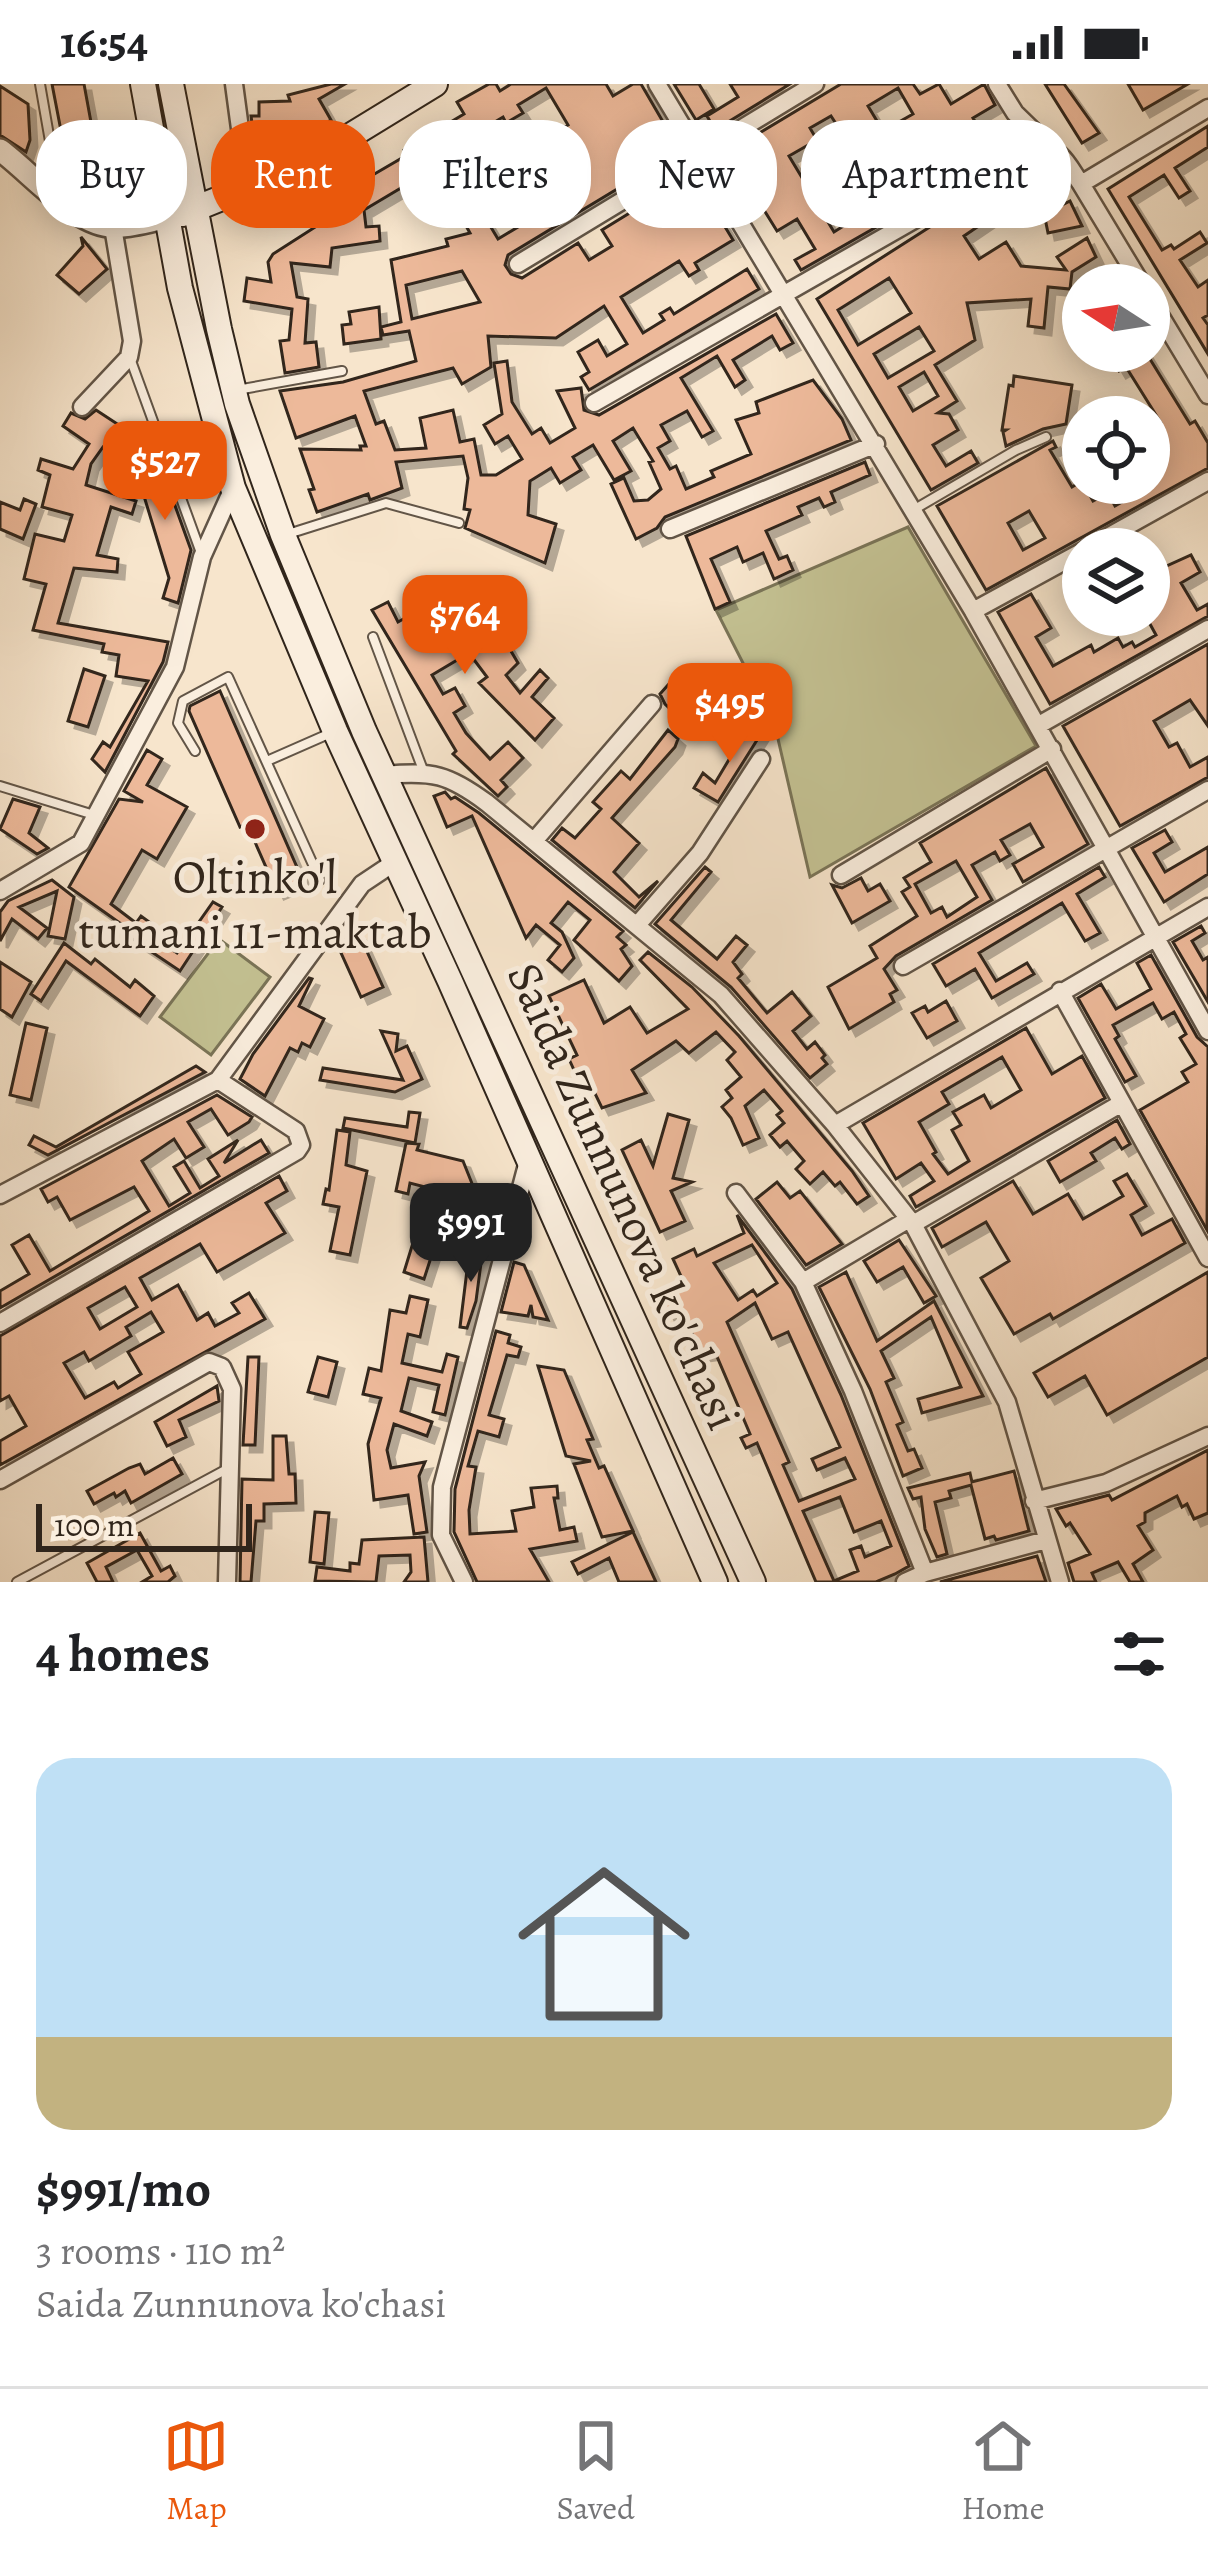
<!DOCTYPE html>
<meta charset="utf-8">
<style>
body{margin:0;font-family:Alegreya,serif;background:#f6f6f6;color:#202124;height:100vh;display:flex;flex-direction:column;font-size:45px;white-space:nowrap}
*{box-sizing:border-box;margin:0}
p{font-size:39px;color:#757577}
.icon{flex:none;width:66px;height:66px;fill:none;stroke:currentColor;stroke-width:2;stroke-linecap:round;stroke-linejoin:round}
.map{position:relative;height:1498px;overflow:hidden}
.details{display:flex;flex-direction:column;background:#fff;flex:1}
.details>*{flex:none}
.banner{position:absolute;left:36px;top:36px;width:1137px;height:108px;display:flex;gap:24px}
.needle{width:78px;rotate:282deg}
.buttons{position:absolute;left:1062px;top:180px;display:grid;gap:24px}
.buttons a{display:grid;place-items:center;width:108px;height:108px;border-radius:50%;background:#fff;box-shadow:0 6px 30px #0003;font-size:60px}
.scale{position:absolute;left:36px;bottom:30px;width:216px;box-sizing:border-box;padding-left:12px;border:6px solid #30251b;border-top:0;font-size:33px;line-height:42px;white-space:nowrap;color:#30251b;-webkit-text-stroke:9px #faeede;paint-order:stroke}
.price{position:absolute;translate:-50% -102px;padding:0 27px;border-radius:24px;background:#ea580c;color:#fff;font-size:39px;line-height:78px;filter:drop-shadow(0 3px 6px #0008)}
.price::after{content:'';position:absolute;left:50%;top:72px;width:36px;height:27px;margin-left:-18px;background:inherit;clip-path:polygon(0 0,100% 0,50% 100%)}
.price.active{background:#222;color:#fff}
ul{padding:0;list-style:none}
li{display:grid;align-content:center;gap:24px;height:636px;padding:0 36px}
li+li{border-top:3px solid #e0e0e0}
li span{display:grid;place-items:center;height:372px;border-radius:36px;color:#555}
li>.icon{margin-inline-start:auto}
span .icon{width:216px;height:216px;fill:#fffc;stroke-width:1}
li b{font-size:51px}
h2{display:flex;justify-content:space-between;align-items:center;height:144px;padding:0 36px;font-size:51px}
.chip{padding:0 42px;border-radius:48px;background:#fff;box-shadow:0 6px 30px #0003;font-size:42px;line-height:108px}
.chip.active{background:#ea580c;color:#fff}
.status{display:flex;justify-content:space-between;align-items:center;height:84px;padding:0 60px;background:#fff;direction:ltr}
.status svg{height:33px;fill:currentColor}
.tabs{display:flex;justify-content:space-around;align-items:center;height:168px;border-top:3px solid #e0e0e0;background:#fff;font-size:33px;color:#757577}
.tabs a{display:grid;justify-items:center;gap:6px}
.tabs .active{color:#ea580c}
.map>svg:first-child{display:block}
.green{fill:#c4c293;stroke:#7a7457;stroke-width:3}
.building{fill:#edb99a;stroke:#30251b;stroke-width:3;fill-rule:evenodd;filter:url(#shadow)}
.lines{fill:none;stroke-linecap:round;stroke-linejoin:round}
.service-casing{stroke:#625547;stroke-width:12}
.minor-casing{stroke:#625547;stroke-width:21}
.tertiary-casing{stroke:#625547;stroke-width:26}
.secondary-casing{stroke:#30251b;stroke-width:28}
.service{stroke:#faeede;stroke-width:8}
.minor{stroke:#faeede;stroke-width:16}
.tertiary{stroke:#faeede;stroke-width:21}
.secondary{stroke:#faeede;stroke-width:24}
.poi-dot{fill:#8f2418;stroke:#faeede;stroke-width:4.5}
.labels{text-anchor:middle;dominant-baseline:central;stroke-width:10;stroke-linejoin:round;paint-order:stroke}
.poi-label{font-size:48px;fill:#30251b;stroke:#faeede}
.street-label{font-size:48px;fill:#30251b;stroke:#faeede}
</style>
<div class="status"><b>16:54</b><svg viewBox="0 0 49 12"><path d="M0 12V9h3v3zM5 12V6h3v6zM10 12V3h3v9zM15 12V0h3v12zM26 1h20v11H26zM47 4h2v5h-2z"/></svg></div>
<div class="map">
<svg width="1208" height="1498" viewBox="0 0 1208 1498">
<defs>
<filter id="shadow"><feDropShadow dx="7" dy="7" stdDeviation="0" flood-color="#0004"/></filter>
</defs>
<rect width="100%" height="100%" fill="#f7e5cc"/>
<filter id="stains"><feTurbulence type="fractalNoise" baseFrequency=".00167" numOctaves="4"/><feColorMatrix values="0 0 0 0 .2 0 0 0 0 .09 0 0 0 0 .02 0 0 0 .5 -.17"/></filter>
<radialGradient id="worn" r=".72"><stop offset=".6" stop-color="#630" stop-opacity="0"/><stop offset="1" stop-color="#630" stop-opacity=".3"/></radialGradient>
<path class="green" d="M908,443L1036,662L810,793L775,642L716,526Z
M219,855L270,893L211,971L160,933Z"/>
<path class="building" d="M52,0H84L104,109H73Z
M331,0H345L319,15L331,36L296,57L299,61L257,74L251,32H259V18L290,17L288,11Z
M489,0H496L500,7L511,0H606L613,12L633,0H641L680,67L508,171L505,181L511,190L522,194L578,159L589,176L612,162L602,146L693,90L733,156L695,179L699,186L689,192L679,177L621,213L643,249L664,236L660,230L670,224L674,230L747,185L759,205L589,306L581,293L589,288L578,268L598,256L607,272L627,260L604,222L556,254L488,252L491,283L462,300L453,284L364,307L376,340L384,337L395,366L426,364L420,334L453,326L460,358L474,355L481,391H496L522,375L508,352L495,360L484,341L502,330L494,279L507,277L512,318L532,350L541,344L550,359L575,344L557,307L581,304L584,326L599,331L776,230L793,259L780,266L772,252L733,276L745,296L735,303L717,272L681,294L713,347L702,353L687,327L661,341L670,357L658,364L670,385L676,382L686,405L714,393L711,387L751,370L736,336L759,329L756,318L813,296L842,335L851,356L665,433L657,444L636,455L611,400L624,394L634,417L648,416L661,405L649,378L653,377L633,344L613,357L631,387L614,396L593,361L573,373L581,386L560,399L551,384L530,397L528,431L556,440L545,479L465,444L470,426L464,425L468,394L463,372L396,378L402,404L370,416L368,410L317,428L309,406L314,405L300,365L361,366L360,362H366L355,332L296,354L280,307L343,298L416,277L409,247L383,251L381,243L401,238L391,176L448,162L446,155L470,149L451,115L485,95L462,56L428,76L420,61L427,118L413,120L411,98L364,126L366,143L379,142L380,157L332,164L330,183L291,179L297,213L308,215L305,259L316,258L319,283L285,289L280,257L289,256L292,225L244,217L247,194L271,198L268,178L273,170L348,122L347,106L407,71L404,66L464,30L457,18ZM546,4L568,41L503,79L483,45L503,33L506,39L523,29L518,21ZM563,59L581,91L555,107L536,74ZM531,91L550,124L498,155L474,115L496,102L500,109ZM462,187L480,218L412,235L406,201Z
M674,0H699L714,25L696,36Z
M730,0H790L715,46L707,32L738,13Z
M841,0H913L920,10L939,0L951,20L984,0L995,21L973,34L986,56L1009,42L1020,61L801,186L795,176L815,165L797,135L777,147L728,68ZM898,4L913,30L883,47L868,22ZM831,32L853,66L822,84L824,98L810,107L789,72L817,56L810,44ZM835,106L853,136L834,148L816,118Z
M1045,0H1064L1099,49L1082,59Z
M1128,0H1188L1143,26Z
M0,2L28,20L30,56L26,68L0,51Z
M1208,42V63L1175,84L1190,107L1179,114L1164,91L1129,113L1162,166L1171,161L1174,165L1200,148L1207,159L1180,176L1198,203L1208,196V231L1203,234L1208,241V270L1108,105Z
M1042,79L1056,124L1070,117L1082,142L1048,149L1041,114L1023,125L1017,116L964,152L979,175L1006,158L1021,182L1066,186L1057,173L1087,154L1096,173L1072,188L1070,205L1048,203L1044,244L1028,242L1031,215L967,219L975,256L935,281L957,317L938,329L949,330L958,346L933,361L946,382L971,367L978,379L931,406L817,215L958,125ZM889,194L911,229L858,261L838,226ZM919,243L934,267L888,294L874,270ZM924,288L938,312L913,327L899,303Z
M81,153L107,185L79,210L57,191L83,162Z
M379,223L381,255L344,260L342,241L351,240L349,228Z
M1125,267H1145L1190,340L1195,337L1208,359V384L986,506L937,422L1053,357L1056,363L1050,366L1072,403L1082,397L1093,417L1108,409L1115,422L1147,404L1144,399H1149V346L1161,339L1126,283L1119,287L1112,275ZM1029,427L1045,454L1023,466L1008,439Z
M1014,292L1072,301L1066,340L1043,345L1006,362L1003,348L1006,346H1002L1009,301L1013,302Z
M96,326L128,347V352L115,371L103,363L91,380L86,401L136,417L132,430L111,423L97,471L118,475L117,488L74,484L58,539L168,558L163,578L105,688L92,675L103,658L110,663L148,597L116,592L119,571L102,568L104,560L33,546L46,500L24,495L35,450L64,457L72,431L42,423L50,391L38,386L41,375L73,385L89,360L63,342L71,329L85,335Z
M156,369L191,466L178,519L163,514L169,494L133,376Z
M865,378L870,391L831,408L835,418L824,423L819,414L798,423L802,431L766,447L779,475L787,472L793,486L774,495L763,469L743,478L737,463L711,475L730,518L715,525L686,452Z
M24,415L36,420L23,455L0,445V418L20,426Z
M1191,471L1200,488L1181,499L1197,526L1208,520V532L1050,620L998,528L1031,510L1051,544L1036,553L1053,582L1091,561L1094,568L1118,554L1123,563L1132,558L1135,563L1156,551L1145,531H1149V490Z
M450,509L466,534L485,523L518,579L506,591L520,609L540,586L548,594L532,613L554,634L535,656L479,599L487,593L469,569L432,591L443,610L455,604L465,622L454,629L466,649L490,675L508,658L523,674L501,696L507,703L498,712L453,670L456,667L372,526L388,518L398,538Z
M1208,560V642L1190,616L1154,637L1169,663L1177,659L1190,683L1208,673V693L1120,742L1063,642Z
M84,585L105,592L88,643L68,637Z
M675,593L702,617L684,638L665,620L660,610Z
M220,607L303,797L277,808L247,740L240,743L189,627L190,622Z
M752,637L764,645L718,718L694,704L703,689L715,699Z
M668,646L678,655L675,663L612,734L639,759L614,788L639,813L658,797L635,824L552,756L562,744L575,754L601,725L593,718L621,687L630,695Z
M147,666L162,675L147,701L187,723L157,775L142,766L111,820L136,839L141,832L152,840L146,848L177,869L213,818L222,823L180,887L128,852L131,847L69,803L119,715L143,718L124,707Z
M1046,684L1088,760L1023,798L1013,780L1043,763L1030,740L1001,756L1010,771L1000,777L995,768L972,781L992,816L896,872L884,885L897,906L890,910L894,918L849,945L828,903L877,874L870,862L917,832L902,808L910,803L904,794L931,778L920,759ZM956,777L977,813L947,833L942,823L931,829L915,800Z
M445,708L451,715L455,713L479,729L623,847L617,853L626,861L621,865L632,882L619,897L574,856L590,836L568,818L551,839L562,848L574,874L562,888L548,876L560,861L536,841L526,854L472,732L447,743L434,712Z
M13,715L40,723L29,749L48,764L37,770L0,745Z
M1165,746L1172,758L1154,769L1165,788L1208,763V790L1164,818L1132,764Z
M705,783L711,788L671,836L717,875L736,852L747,861L733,878L742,890L738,894L767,929L792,908L811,932L793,947L807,965L815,958L825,971L822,974L827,980L810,994L731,903L655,840Z
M1099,783L1105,793L1077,810L1100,849L1085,857L1062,819L979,869L996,897L1027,879L1034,890L992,914L975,885L946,902L933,880Z
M861,794L868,807L880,800L890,817L852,839L832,801L842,804Z
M52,796L74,813L65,855L48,852L57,807L19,823L47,844L38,855L12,835L0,857V828L8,817Z
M1201,842L1205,849L1192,857L1203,876L1208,873V918L1173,858Z
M359,850L383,903L361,913L337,860Z
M64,859L91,880L95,875L130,903L135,896L154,912L140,932L66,877L41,917L31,910Z
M648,868L692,903L739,952L852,1087L869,1112L857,1120L840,1098L835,1102L823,1088L810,1100L796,1085L804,1077L787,1057L780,1063L770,1051L784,1039L777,1031L782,1027L764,1006L745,1022L759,1054L743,1061L731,1034L722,1023L732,1014L726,1006L741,993L727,976L735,968L716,948L689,969L676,957L632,986L646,1009L602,1024L587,993L579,997L569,975L577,971L549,912L584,896L604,939L630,923L647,949L688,925L640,876Z
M1151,871L1197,953L1208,963L1207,1146L1140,1026L1188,998L1182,988L1196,980L1180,954L1186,950L1174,928L1162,935L1153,919L1113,941L1119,952L1115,955L1136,992L1125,998L1078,914L1101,900L1116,925L1151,905L1137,879Z
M0,878L31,898L12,933L0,925Z
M309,894L312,895L299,922L324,935L310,963L302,959L298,968L290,964L265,1012L240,995L253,970Z
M946,917L957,937L927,954L912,929L925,922L928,928Z
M26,939L47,944L31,1016L10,1011Z
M1026,944L1052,990L1082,972L1105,1014L916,1123L910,1112L934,1097L921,1079L896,1095L863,1039ZM1002,973L1021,1006L991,1024L984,1011L953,1028L961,1041L952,1046L969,1077L948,1090L933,1070L936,1068L919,1038L949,1020L942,1008Z
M381,947L398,950L396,967L407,962L422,995L395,1008L320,996L323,984L403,996Z
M196,982L205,988L48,1071L29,1061L34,1052L56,1063Z
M217,1011L252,1033L249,1038L228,1051L211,1025L188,1038L204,1063L186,1074L174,1055L142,1077L169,1122L190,1109L174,1083L184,1077L200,1104L219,1092L208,1075L238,1056L224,1079L261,1056L269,1069L0,1224V1207L29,1190L12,1161L29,1151L50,1187L149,1127L134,1103L70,1136L57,1113L48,1118L41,1105Z
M409,1028L420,1029L415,1059L343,1044L345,1034L407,1043Z
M668,1030L689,1036L673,1094L692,1098L671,1107L685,1137L660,1148L622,1066L641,1056L653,1082Z
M1117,1036L1130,1060L1122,1065L1115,1054L1091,1069L1096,1077L1060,1098L1048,1077Z
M337,1046L350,1048L346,1081L367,1087L350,1171L330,1167L339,1123L323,1120L326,1105L329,1106Z
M406,1059L419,1060L417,1066L463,1077L479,1117L410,1099L408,1110L396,1107Z
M1127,1090L1146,1122L1131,1131L1142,1151L1172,1135L1185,1159L1053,1235L1050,1230L1014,1250L981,1194L1009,1177L986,1138L942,1163L932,1144L1013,1097L1033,1130L1068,1110L1083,1135L1123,1112L1114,1097Z
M279,1092L287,1107L266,1119L285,1149L217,1188L200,1160L140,1194L152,1216L178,1201L197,1236L208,1229L215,1242L239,1229L232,1219L249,1209L265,1235L0,1381V1357L26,1342L9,1312L0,1317V1252ZM125,1203L137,1223L100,1245L88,1224ZM151,1228L163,1248L128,1268L141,1290L118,1304L114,1298L85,1314L64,1279L84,1268L89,1277L131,1252L126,1243Z
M777,1098L790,1114L800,1107L842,1160L806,1181L756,1115Z
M737,1131L792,1205L841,1311L909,1482L895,1490L876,1498H816L757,1359L746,1364L741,1354L750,1350L715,1268L701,1270L682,1227L669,1232L661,1214L686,1203L673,1175L694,1165L697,1172L744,1149ZM752,1161L777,1199L757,1212L753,1206L738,1216L714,1179ZM755,1219L772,1255L788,1248L840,1363L812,1375L817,1386L845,1374L855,1395L799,1417L783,1381L789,1378L727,1238ZM840,1413L854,1448L881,1437L891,1462L865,1473L861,1462L850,1466L858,1487L834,1497L803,1427Z
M416,1149L437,1155L424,1195L404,1188Z
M899,1156L936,1212L924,1219L903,1183L877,1198L864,1177Z
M470,1162L483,1164L476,1217L467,1244L460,1243Z
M514,1178L524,1181L548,1236L533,1233L531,1221L528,1232L501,1228Z
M846,1188L877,1257L934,1217L983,1312L922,1329L918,1315L961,1303L931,1233L881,1267L894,1294L886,1298L903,1338L897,1341L908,1367L914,1365L922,1384L903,1392L870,1305L819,1203Z
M1208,1188V1273L1107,1331L1085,1292L1048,1313L1034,1289Z
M410,1212L428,1216L420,1253L408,1250L402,1279L442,1288L447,1270L458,1273L445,1331L433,1328L439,1301L409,1294L401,1327L432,1338L427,1352L394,1340L387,1366L391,1384L425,1378L419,1392L427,1448L414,1450L408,1411L374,1416L368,1360L381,1314L363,1310L369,1284L381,1287L390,1226L406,1229Z
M496,1247L510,1251L508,1259L521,1263L518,1273L507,1271L489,1331L504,1335L499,1353L478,1347L468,1382L476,1383L469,1426L470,1450L516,1447L512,1427L534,1423L531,1404L557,1402L558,1414H554L560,1446L574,1443L577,1457L530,1465L549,1498H477L454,1448L455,1405Z
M248,1273H259L255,1361H243Z
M318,1273L337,1278L328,1313L308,1308Z
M538,1282L564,1286L593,1355L587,1356L599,1384L604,1382L633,1447L602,1453L574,1380L591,1377L566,1372Z
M217,1302L219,1317L179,1336L186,1353L167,1362L155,1338Z
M273,1352H286L289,1390H295L296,1419L264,1420V1437H256L251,1498H240L242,1395L273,1396Z
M1208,1366V1429L1194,1435L1187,1420L1182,1423L1177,1412L1145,1429V1438L1138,1442L1153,1466L1133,1480L1143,1498H1130L1118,1478L1092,1489L1096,1498H1074L1068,1479L1090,1470L1070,1439L1066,1442L1056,1425L1109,1411L1112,1416Z
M173,1374L182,1390L131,1419L125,1407L116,1413L114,1409L94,1420L87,1407L129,1384L140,1380L145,1390Z
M1014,1387L1029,1447L996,1456L994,1452L985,1455L971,1401L949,1407L951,1414L935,1418L947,1470L937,1473L925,1445L921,1413L913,1415L908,1404L970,1389L972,1398Z
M315,1428L329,1429L324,1480L310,1478Z
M633,1448L656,1498H619L609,1474L578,1490L572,1478Z
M140,1449L161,1487L170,1482L175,1492L168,1498H142L152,1492L137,1466L106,1483L113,1498H97L87,1479Z
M424,1453L428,1498H404L411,1488L410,1471L379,1472L376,1498L315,1497L317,1483L350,1487V1479L359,1480L362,1456Z
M1037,1472L1046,1498H940Z"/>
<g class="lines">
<g class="service-casing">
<path id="service" d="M40,0L59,109
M130,274L201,469
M237,306L342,287
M915,425L1016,366L1046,353
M288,450L386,419L459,439
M373,553L423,686
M195,667L178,639L183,617L228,593L320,796
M267,677L333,648
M0,702L94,731
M17,1498L227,1385"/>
</g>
<g class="minor-casing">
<path id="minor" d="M234,0L248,104
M657,0L973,527L1208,947
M997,0L1015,29L1050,63
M518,180L815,0
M1142,201L1081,100L1208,24
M1149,213L1208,311
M594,319L1038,65C1061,61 1069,83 1081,100
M82,323L129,273L132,257L113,143
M670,445L876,360
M1086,465L1208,397
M973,527L1083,467
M1039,641L1208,545
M385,691C433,687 448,690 487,719L721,911L835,1041L913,1140L1007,1318L1060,1498
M534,757L652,620
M841,791L1052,665
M0,807L81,759L175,583L202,473L233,404
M638,840L700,769L761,675
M903,882L1208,706
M1060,907L1208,1174
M835,1041L1208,823
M736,1109L803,1198L853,1307L925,1489
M0,1111L218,996L362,800L395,778
M913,1140L1122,1019
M803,1198L909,1135
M0,1239L297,1067L301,1061L296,1047L218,996
M0,1396L209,1278L222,1283L232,1305L227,1498
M1034,1417L1106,1399L1208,1352
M464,1498L441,1451L442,1403L528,1077
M905,1498L925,1489L1046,1456"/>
</g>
<g class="tertiary-casing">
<path id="tertiary" d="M0,66C30,88 72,138 109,142C127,144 148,137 166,134"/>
</g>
<g class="secondary-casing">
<path id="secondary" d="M143,0L180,204L233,404L335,647L450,897L715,1498
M171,0L219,245L237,320L283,451L364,647L753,1498
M182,130L301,82L435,0"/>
</g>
<use href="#service" class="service"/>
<use href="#minor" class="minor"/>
<use href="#tertiary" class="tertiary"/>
<use href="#secondary" class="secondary"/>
</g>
<circle class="poi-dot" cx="255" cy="745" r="12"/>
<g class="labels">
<g class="poi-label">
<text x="255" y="793">Oltinko'l<tspan x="255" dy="55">tumani 11-maktab</tspan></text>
</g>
<g class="street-label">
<text transform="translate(624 1112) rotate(66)">Saida Zunnunova ko'chasi</text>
</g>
</g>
<rect width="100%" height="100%" filter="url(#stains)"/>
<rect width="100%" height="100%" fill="url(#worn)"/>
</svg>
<div class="buttons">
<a><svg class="needle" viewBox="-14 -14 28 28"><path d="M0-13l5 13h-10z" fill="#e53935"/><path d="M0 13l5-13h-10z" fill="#757577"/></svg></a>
<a><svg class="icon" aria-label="locate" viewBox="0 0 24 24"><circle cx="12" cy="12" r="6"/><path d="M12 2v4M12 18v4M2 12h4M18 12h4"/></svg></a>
<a><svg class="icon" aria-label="layers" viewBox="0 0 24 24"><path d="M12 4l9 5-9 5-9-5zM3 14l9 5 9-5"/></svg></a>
</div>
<div class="scale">100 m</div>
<b class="price" style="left:165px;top:439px">$527</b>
<b class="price" style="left:465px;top:593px">$764</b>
<b class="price" style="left:730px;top:681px">$495</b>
<b class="price active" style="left:471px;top:1201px">$991</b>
<div class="banner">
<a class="chip">Buy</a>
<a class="chip active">Rent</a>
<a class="chip">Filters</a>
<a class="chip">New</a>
<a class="chip">Apartment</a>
</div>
</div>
<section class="details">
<h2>4 homes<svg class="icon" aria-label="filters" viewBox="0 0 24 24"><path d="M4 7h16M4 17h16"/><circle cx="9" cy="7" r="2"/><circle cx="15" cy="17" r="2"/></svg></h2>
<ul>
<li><span style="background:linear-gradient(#bfe0f5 75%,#c2b280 0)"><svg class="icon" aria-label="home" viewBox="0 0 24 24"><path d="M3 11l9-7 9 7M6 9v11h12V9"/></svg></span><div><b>$991/mo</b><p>3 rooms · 110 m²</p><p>Saida Zunnunova ko'chasi</p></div></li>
</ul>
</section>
<nav class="tabs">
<a class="active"><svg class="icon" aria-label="map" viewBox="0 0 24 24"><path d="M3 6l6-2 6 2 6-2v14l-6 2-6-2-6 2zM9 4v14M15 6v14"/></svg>Map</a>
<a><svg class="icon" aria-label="saved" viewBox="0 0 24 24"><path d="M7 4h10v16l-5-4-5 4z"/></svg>Saved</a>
<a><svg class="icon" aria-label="home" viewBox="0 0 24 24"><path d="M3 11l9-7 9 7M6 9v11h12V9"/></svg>Home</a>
</nav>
